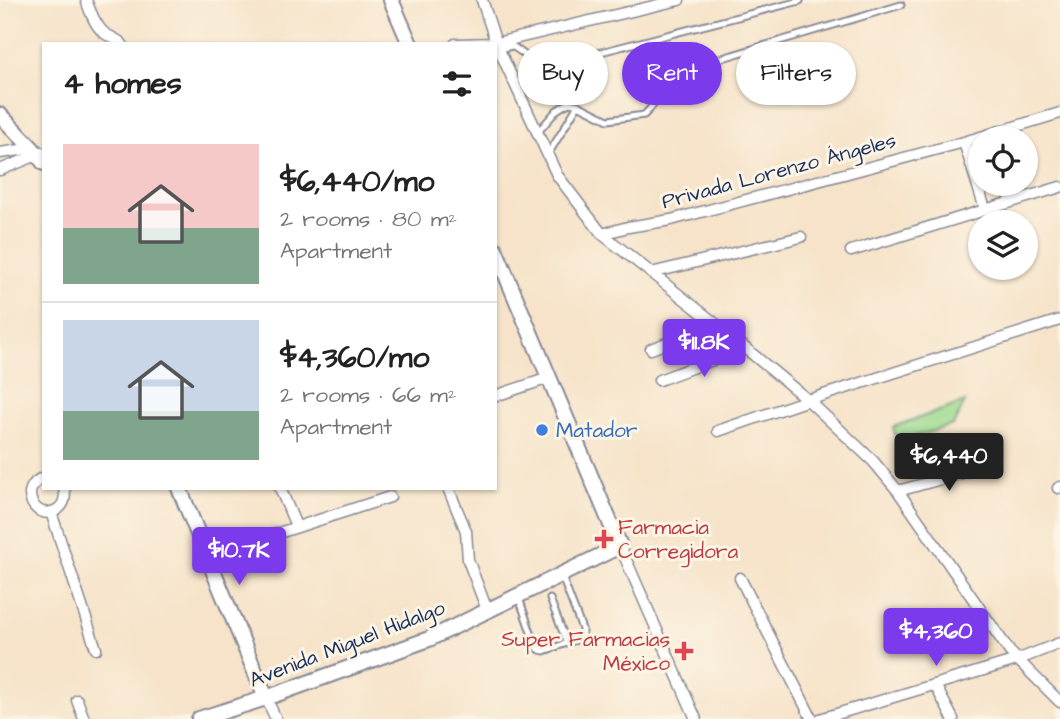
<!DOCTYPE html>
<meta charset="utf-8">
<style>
body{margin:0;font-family:"Architects Daughter",sans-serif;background:#f6f6f6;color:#222;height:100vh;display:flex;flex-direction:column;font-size:26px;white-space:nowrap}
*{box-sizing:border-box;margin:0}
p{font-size:23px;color:#767676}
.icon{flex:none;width:38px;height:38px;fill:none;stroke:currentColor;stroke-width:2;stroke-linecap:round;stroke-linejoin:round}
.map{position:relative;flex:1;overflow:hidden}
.drawer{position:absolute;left:42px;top:42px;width:455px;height:448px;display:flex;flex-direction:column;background:#fff;border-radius:0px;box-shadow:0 2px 5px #0004}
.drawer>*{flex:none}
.guide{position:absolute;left:518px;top:42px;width:436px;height:63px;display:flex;gap:14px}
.fabs{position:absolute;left:968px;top:126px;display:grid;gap:14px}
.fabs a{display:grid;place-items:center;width:70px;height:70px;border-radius:50%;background:#fff;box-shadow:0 2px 5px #0004;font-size:35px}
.price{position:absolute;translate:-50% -60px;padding:0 16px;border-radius:7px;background:#7c3aed;color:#fff;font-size:23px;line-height:46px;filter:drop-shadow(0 2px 4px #0008)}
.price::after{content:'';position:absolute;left:50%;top:42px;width:21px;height:16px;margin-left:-10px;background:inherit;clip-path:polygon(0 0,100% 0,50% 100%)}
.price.selected{background:#222;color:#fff}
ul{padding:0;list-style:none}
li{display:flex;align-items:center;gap:21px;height:175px;padding:0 21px}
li+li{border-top:2px solid #e0e0e0}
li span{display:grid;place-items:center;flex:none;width:196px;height:140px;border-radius:0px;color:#555}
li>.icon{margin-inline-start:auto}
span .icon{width:84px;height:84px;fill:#fffc;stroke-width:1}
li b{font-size:30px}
h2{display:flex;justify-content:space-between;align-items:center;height:84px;padding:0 21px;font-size:30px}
.pill{padding:0 24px;border-radius:32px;background:#fff;box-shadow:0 2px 5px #0004;font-size:24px;line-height:63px}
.pill.selected{background:#7c3aed;color:#fff}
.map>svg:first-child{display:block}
.green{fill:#9dda8e;stroke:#5c8476;stroke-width:2}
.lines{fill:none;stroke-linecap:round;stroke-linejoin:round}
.lane-casing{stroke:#888994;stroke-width:9}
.street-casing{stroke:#888994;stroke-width:13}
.secondary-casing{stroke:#888994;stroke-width:18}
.lane{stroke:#fff;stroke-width:5}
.street{stroke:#fff;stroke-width:10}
.secondary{stroke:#fff;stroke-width:14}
.shop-dot{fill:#3f7fe0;stroke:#fcf5e5;stroke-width:2.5}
.health-dot{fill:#e0444e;stroke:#fcf5e5;stroke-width:2.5}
.labels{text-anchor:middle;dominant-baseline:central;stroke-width:6;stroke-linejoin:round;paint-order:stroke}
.street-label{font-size:21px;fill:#1b2f5e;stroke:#fcf5e5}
.shop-label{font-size:21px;fill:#366cbe;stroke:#fcf5e5;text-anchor:start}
.health-label{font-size:21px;fill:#be3a42;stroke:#fcf5e5;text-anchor:start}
</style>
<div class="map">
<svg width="1060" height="719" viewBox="0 0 1060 719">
<rect width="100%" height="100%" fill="#fcf5e5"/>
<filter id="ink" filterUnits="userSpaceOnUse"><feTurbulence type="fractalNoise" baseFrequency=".0143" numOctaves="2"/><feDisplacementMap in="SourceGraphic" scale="14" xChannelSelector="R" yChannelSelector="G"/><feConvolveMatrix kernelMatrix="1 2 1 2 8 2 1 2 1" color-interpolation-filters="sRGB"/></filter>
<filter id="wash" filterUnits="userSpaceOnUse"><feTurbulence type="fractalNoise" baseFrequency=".00686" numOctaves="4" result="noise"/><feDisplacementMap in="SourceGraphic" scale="28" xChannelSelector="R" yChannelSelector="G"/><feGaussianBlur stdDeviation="1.57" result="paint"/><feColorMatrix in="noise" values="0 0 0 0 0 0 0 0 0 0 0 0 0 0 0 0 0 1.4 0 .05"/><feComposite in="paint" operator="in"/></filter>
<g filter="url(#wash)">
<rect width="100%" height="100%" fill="#f6e3c9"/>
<path class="green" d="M965,402L953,425L897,442L893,427Z"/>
</g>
<g filter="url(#ink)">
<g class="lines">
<g class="lane-casing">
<path id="lane" d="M499,49L512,46C532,58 530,67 558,63L800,1
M538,132L557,110L565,105L570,103L578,105L608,120L644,115L649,110L676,73L682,70L901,5
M549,153L578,105
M519,598L536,647L540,650L544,651L579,639L582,635V629L562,577
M550,599L567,643"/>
</g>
<g class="street-casing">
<path id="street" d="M86,0C90,11 94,23 102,31C108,37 116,38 122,44
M482,0L496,43L557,175L602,234L716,324L808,400L873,461L898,491L1010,652L1060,702
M455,44L496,43L679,0
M964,142L985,209
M0,153L34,148
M0,170L42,153
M602,234L628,227L671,220L964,142L1060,113
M851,251L1060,187
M651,273L801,237
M651,349L716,324
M659,380L745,348
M495,396L549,378
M718,431L808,400L1060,320
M44,477C15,489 37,524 58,509C65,504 66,497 64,488
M280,488L296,526
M448,488L466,531L468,560L487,610
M1058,488L1060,487
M898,491L984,467
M51,512L96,649
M257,540L390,497
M620,546L696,719
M740,578L812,719
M935,685L953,719
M266,698L276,719
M77,700L84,719
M820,719L1017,660L1060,643"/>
</g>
<g class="secondary-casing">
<path id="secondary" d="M391,0L410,44
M0,115L32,148L44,163
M179,488L266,698
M199,719L266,698L429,639L620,546L495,249"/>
</g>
<use href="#lane" class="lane"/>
<use href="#street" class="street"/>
<use href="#secondary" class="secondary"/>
</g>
</g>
<circle class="shop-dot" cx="542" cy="430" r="7"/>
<g class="health-dot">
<path d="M600.5 528.5h7v7h7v7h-7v7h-7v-7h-7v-7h7z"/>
<path d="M680.5 640.5h7v7h7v7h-7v7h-7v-7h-7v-7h7z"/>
</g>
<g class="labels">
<g class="street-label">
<text transform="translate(779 171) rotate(-15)">Privada Lorenzo Ángeles</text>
<text transform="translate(347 644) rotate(-21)">Avenida Miguel Hidalgo</text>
</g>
<g class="shop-label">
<text x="556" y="430">Matador</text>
</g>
<g class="health-label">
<text x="618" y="527">Farmacia<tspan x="618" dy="24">Corregidora</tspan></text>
<text x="670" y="639" text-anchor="end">Super Farmacias<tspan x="670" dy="24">México</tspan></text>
</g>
</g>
</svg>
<div class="fabs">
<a><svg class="icon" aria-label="locate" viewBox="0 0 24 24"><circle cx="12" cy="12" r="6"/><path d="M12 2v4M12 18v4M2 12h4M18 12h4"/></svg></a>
<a><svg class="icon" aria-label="layers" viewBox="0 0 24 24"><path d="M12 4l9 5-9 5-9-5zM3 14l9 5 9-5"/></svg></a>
</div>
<b class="price" style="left:704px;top:379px">$11.8K</b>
<b class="price selected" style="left:949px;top:493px">$6,440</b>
<b class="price" style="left:239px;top:587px">$10.7K</b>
<b class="price" style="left:936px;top:668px">$4,360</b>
<div class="guide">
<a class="pill">Buy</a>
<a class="pill selected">Rent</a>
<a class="pill">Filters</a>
</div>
<section class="drawer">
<h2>4 homes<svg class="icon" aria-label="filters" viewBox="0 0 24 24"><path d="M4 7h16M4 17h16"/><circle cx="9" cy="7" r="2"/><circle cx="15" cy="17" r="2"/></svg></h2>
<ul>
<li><span style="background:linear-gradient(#f6c9c9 60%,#7fa58c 0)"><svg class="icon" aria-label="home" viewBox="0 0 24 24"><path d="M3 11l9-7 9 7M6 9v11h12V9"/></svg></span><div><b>$6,440/mo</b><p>2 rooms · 80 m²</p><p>Apartment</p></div></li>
<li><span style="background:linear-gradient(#c9d6e8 65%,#7fa58c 0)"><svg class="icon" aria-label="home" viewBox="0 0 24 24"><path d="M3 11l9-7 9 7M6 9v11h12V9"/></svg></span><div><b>$4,360/mo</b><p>2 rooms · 66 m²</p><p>Apartment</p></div></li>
</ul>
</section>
</div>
